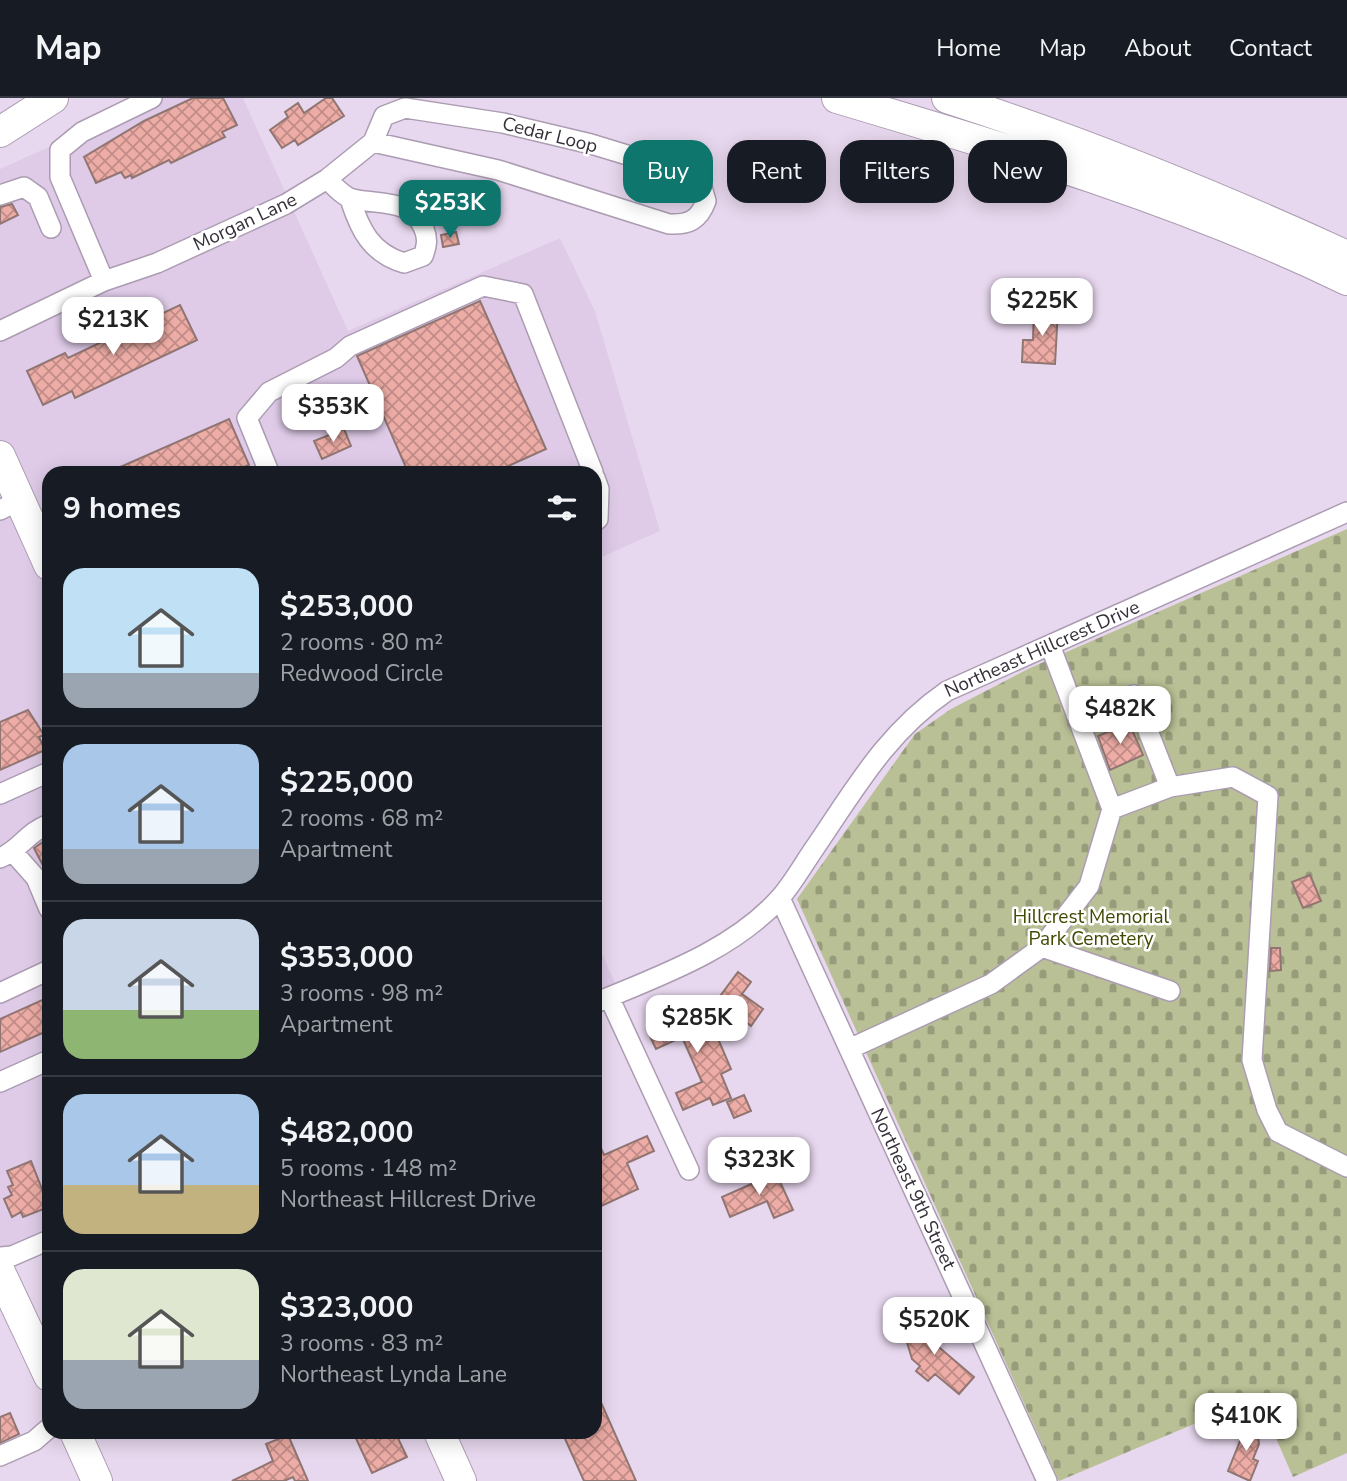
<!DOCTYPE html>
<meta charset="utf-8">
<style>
body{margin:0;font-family:"Nunito Sans",sans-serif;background:#20242c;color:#f1f3f6;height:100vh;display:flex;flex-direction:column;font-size:26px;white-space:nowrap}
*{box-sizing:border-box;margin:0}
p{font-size:23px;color:#9ea1a6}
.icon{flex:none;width:38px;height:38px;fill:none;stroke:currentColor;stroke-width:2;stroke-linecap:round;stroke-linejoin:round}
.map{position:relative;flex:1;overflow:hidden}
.side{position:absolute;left:42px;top:368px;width:560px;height:973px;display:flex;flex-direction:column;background:#171b24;border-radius:21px;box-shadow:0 4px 18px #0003}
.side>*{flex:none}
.banner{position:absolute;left:623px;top:42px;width:618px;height:63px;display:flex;gap:14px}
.price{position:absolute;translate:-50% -60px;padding:0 16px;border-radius:14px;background:#fff;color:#222;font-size:23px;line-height:46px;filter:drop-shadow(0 2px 4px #0008)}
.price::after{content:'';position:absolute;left:50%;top:42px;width:21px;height:16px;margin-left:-10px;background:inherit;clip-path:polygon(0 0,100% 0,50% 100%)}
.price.current{background:#0f766e;color:#fff}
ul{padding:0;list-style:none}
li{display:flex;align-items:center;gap:21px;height:175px;padding:0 21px}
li+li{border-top:2px solid #363941}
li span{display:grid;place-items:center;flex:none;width:196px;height:140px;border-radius:21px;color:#555}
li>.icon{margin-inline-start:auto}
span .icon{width:84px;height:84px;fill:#fffc;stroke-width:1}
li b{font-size:30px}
h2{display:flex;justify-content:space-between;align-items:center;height:84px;padding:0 21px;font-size:30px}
.tag{padding:0 24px;border-radius:21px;background:#171b24;box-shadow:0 4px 18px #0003;font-size:24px;line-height:63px}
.tag.current{background:#0f766e;color:#fff}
header{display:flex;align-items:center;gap:42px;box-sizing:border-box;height:98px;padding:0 35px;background:#171b24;border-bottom:2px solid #363941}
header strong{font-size:33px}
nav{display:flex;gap:38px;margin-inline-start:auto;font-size:24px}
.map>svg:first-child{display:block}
.built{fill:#dfcbe8}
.cemetery{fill:url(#cemetery-stones)}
.building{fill:url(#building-cross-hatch);stroke:#917572;stroke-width:2}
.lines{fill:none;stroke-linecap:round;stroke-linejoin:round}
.minor-casing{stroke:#ab9cb2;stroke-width:22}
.highway-casing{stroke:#ab9cb2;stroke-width:32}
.minor{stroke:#fff;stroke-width:19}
.highway{stroke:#fff;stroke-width:30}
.labels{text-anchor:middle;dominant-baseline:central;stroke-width:5;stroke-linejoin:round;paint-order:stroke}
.street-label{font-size:19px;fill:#363039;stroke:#fff}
.park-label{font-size:19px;fill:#434903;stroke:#fff}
</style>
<header>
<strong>Map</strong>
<nav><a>Home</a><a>Map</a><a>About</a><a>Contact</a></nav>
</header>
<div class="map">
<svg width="1347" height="1383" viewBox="0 0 1347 1383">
<defs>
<pattern id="cemetery-stones" width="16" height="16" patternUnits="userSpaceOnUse" patternTransform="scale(1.75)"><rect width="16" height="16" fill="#b9c095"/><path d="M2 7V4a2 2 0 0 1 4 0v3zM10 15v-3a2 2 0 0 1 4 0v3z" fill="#979c7b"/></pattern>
<pattern id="building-cross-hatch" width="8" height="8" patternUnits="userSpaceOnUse" patternTransform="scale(1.75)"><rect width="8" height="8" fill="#edaca5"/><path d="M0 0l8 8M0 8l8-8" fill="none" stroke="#c18c87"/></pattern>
</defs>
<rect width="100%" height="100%" fill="#e8d8ef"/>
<path class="built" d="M157,0H243L348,233L560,140L595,213L660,433L595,462V374H49V1145L0,1168V71Z
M595,840L616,887L595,896Z"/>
<path class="cemetery" d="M1347,431V1355L1293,1379L1258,1299L1059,1383L797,801L915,636L951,611L1030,570Z"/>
<path class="building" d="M193,0H223L237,27L222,34L225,39L171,65L169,62L132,80L131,77L125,80L121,74L96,85L84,59L144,23Z
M326,0H332L344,18L298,47L295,42L282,50L270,32L288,19L285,14L298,5L304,15Z
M12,106L18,117L0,126V109Z
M456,134L459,146L443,149L441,137Z
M1021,190L1026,214L1001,219L997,198Z
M480,203L546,351L495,374H408L357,258Z
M180,207L197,242L75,300L72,293L43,307L27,273L65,255L68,260Z
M1034,210L1058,211L1055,266L1022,264L1023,242H1033Z
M229,321L249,367L231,374H109Z
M344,331L351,348L322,361L314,343Z
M28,612L44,637L39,639L45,652L0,672V624Z
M1129,625L1143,657L1110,672L1098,638Z
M49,740V779L34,750Z
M1310,777L1321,803L1303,810L1292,784Z
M1271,850H1280L1281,872L1270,873Z
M738,874L751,884L742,896L763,911L751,928L741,920L736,927L712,909Z
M49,899V932L0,954V921Z
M704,908L731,971L721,976L731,1000L713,1007L710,1000L683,1012L676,995L702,984L682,939L656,951L647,932Z
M744,997L751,1013L734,1020L727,1004Z
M595,1037L604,1057L647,1038L654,1053L627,1065L638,1091L595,1111Z
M31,1063L49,1109L23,1119L21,1114L12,1119L4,1101L12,1097L8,1089L13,1087L7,1073Z
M776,1075L793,1112L774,1120L767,1103L730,1119L722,1099Z
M927,1221L934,1245L974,1279L959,1296L935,1276L928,1283L916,1273L920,1268L912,1261L902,1228Z
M595,1291L636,1383H584L562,1334H595Z
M10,1315L19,1336L0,1345V1319Z
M1257,1328L1259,1346L1253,1361L1258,1363L1250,1383L1228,1373L1240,1343L1239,1330Z
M353,1334H395L407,1359L372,1375Z
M288,1337L308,1383H295L293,1379L284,1383H232L273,1363L266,1346Z"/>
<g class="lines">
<g class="minor-casing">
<path id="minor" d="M405,10L503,25L591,46L683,74L701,86L706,103C699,122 689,127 669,126L498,72L373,44L384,18Z
M327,81C334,88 344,99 353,101C378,107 412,100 424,131C428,141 427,148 423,158L404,165C371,155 360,132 350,101
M0,97L24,89L38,99L51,130
M104,183L60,79V52L82,34L152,0
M0,233L104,183L157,165L286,106L327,81L373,44
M269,374L247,320L269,294L336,260L350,248L483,188L523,196L593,374
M595,380L599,391L598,421L595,423
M0,412L20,402
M1050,547L1112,711L1170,689L1134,597L1076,617
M1170,689L1233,679L1268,698L1252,962L1267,1012L1278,1034L1347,1069
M0,696L49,674
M13,754L36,780L49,811
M0,760C21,751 26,735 49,726
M780,800L1047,1383
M1042,849L1170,893
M0,895L49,872
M609,899L689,1072
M595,905C659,878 732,853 780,800C793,785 803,767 814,751C855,691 886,635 947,593L1347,414
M849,951L991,886L1042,849L1089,788L1112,711
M0,984L49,962
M0,1159L12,1158L49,1142
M0,1358L34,1343L49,1330"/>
</g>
<g class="highway-casing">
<path id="highway" d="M837,0C1009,51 1186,104 1347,182
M947,0C1084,44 1216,98 1347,158
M0,34L53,0
M0,358L49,467
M0,1174L49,1278
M75,1334L97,1383
M439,1334L461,1383"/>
</g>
<use href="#minor" class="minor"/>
<use href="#highway" class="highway"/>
</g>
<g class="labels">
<g class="street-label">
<text transform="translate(550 37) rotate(14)">Cedar Loop</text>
<text transform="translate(245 124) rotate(-25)">Morgan Lane</text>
<text transform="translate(1042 551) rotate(-24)">Northeast Hillcrest Drive</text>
<text transform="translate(913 1091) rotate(65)">Northeast 9th Street</text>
</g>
<g class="park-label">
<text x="1091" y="819">Hillcrest Memorial<tspan x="1091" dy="22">Park Cemetery</tspan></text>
</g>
</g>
</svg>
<b class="price current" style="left:450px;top:142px">$253K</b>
<b class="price" style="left:1042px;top:240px">$225K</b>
<b class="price" style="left:113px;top:259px">$213K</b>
<b class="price" style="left:333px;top:346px">$353K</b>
<b class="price" style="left:1120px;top:648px">$482K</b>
<b class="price" style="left:697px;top:957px">$285K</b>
<b class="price" style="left:759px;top:1099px">$323K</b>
<b class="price" style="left:934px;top:1259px">$520K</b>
<b class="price" style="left:1246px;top:1355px">$410K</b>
<div class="banner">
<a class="tag current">Buy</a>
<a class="tag">Rent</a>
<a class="tag">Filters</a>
<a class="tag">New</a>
</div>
<section class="side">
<h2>9 homes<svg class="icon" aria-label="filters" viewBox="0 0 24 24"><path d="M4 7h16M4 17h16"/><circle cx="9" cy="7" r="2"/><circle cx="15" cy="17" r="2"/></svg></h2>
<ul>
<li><span style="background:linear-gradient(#bfe0f5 75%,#9aa5b1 0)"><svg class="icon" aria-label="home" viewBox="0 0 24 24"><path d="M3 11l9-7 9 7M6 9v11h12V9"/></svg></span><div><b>$253,000</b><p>2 rooms · 80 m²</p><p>Redwood Circle</p></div></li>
<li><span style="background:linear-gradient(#a9c7e8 75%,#9aa5b1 0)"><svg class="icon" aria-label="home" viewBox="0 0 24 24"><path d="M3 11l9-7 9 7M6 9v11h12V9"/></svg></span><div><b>$225,000</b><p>2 rooms · 68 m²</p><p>Apartment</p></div></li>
<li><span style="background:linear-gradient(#c9d6e8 65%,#8fb573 0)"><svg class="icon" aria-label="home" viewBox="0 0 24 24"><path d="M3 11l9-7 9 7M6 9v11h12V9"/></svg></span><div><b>$353,000</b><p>3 rooms · 98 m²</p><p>Apartment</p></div></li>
<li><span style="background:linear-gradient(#a9c7e8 65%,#c2b280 0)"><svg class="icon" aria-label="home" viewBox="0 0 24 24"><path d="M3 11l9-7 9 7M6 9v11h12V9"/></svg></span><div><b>$482,000</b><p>5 rooms · 148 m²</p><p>Northeast Hillcrest Drive</p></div></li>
<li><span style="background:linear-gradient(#dfe7d0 65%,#9aa5b1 0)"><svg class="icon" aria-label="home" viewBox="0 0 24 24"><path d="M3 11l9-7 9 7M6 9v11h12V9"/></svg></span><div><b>$323,000</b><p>3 rooms · 83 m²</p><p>Northeast Lynda Lane</p></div></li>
</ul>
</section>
</div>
